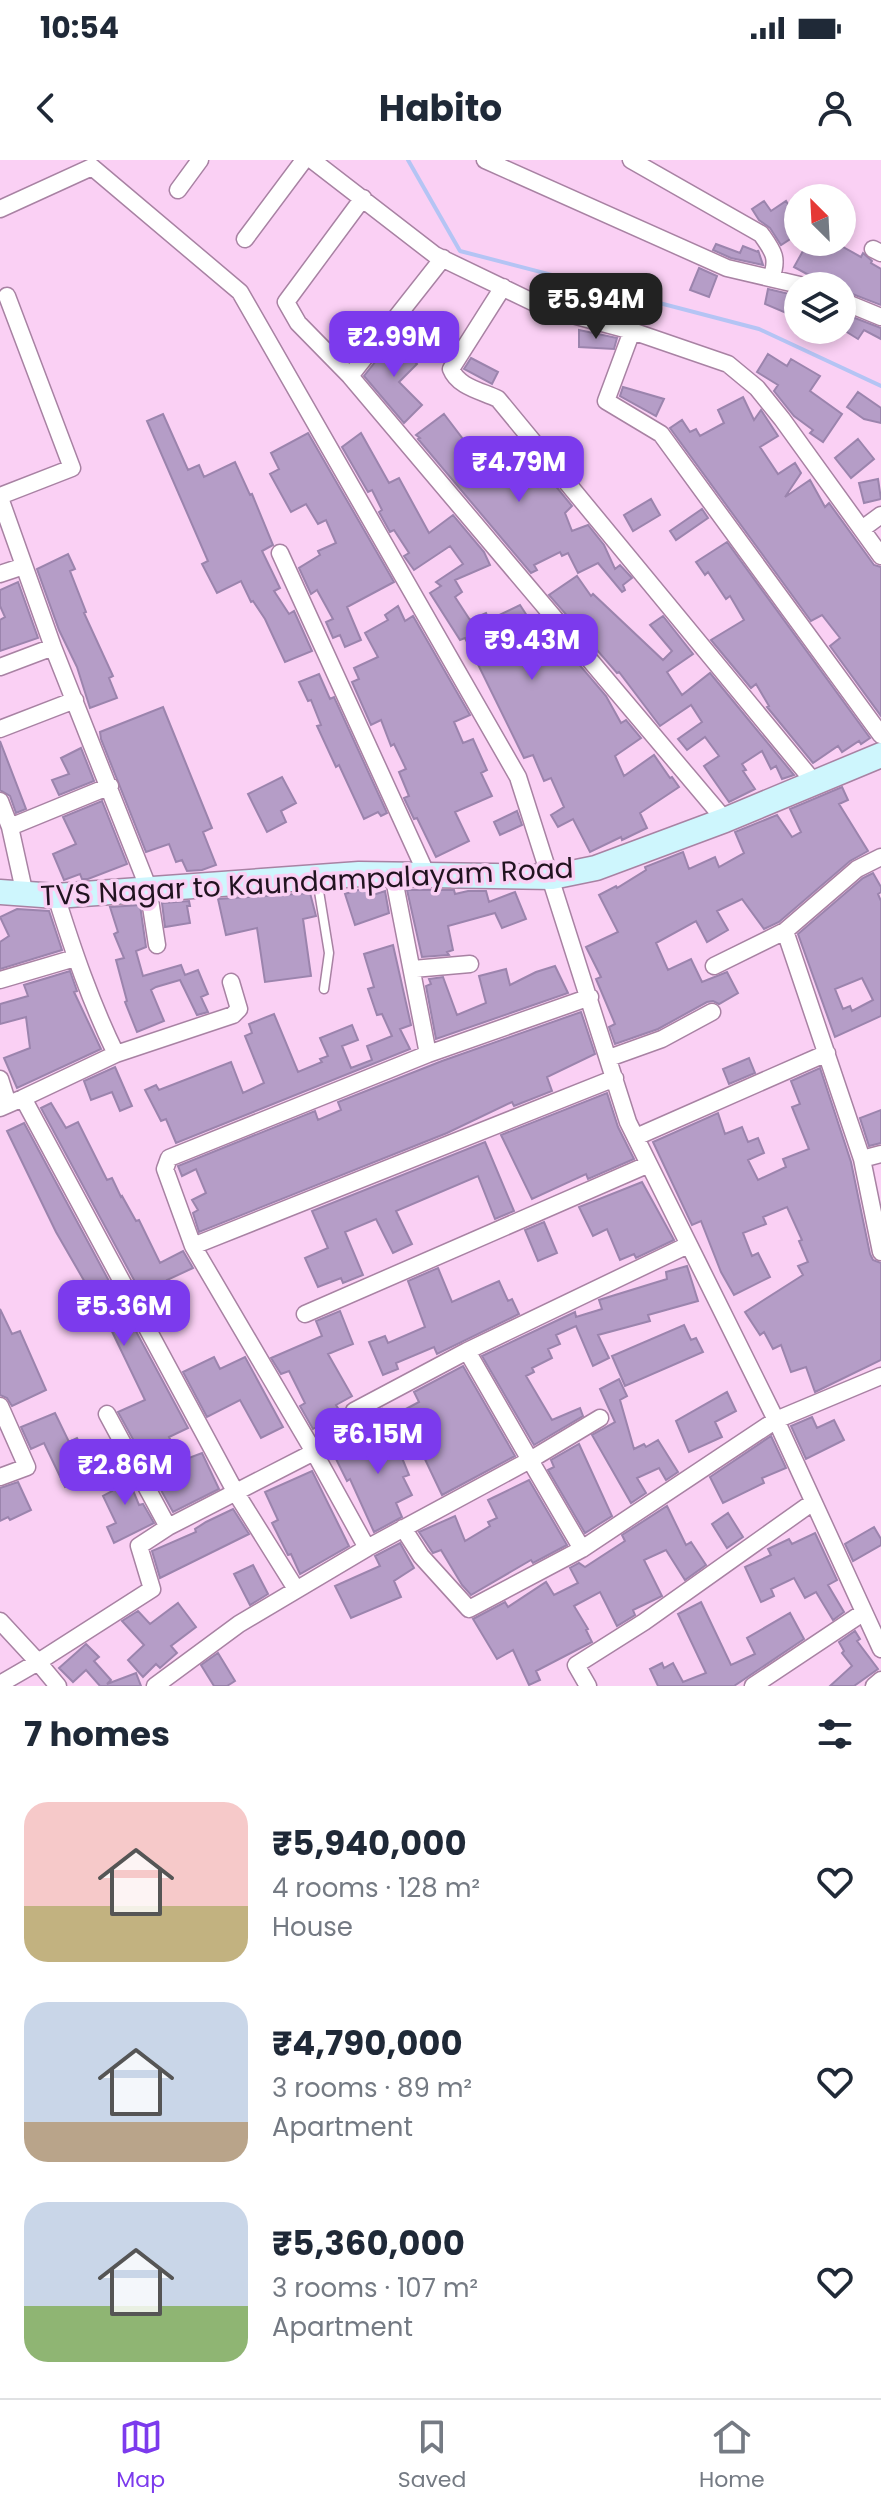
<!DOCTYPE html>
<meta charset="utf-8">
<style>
body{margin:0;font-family:Poppins,sans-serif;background:#f2f2f3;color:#1f2937;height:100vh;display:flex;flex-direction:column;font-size:30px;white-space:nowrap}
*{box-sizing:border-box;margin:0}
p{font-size:26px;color:#747a83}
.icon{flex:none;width:44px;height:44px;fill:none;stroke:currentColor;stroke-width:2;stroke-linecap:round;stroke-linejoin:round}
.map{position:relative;height:1526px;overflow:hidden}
.details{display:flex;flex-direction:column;background:#fff;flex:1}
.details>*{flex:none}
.needle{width:52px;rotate:336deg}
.tools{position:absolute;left:784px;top:24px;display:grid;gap:16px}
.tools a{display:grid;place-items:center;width:72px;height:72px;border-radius:50%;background:#fff;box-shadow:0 4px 12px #0003;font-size:40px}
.price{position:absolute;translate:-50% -68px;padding:0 18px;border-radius:16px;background:#7c3aed;color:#fff;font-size:26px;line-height:52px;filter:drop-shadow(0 2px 4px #0008)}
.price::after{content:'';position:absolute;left:50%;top:48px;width:24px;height:18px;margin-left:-12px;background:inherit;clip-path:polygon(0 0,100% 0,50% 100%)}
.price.on{background:#222;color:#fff}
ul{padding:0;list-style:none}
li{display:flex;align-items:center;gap:24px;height:200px;padding:0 24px}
li span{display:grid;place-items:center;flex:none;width:224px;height:160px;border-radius:24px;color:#555}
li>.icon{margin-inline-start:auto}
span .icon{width:96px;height:96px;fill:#fffc;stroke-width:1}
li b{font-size:34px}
h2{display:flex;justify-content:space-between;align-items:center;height:96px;padding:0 24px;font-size:34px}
.status{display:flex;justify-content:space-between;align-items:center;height:56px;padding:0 40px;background:#fff;direction:ltr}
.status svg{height:22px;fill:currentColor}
header{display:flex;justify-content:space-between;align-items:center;height:104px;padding:0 24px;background:#fff;font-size:36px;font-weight:700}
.tabs{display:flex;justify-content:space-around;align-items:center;height:112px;border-top:2px solid #e0e1e3;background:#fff;font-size:22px;color:#747a83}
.tabs a{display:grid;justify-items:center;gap:4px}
.tabs .on{color:#7c3aed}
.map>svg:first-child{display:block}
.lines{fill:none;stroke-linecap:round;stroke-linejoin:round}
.stream{stroke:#b4c4f4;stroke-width:4}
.building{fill:#b59dc7;stroke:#9b84ad;stroke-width:2;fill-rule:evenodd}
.lane-casing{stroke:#a882a3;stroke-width:11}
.street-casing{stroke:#a882a3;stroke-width:19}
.secondary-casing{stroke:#a882a3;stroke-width:27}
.lane{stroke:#fff;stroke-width:8}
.street{stroke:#fff;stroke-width:16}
.secondary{stroke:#cef6fd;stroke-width:24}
.labels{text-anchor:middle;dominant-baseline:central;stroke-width:7;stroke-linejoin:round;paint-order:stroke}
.street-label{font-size:28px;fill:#211320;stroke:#fad0f4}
</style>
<div class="status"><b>10:54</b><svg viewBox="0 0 49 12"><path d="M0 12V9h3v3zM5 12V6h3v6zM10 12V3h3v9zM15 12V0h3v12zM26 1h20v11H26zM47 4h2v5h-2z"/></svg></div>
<header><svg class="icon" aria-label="back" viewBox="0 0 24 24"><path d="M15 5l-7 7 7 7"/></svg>Habito<svg class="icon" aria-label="person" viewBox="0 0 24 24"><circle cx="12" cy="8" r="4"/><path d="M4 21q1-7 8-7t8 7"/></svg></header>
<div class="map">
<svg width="881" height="1526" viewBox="0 0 881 1526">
<rect width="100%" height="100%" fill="#fad0f4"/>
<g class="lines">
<path class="stream" d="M408,0L460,91L759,169L881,226"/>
</g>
<path class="building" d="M764,41L771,51L786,41L798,60V74L781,85L770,68L759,60L752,49Z
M808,82H834L861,97L863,93L872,101L871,103L881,109V145L842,130V126H829L794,107Z
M716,84L740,93L743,86L758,92V90L763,105L731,98L713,90Z
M699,108L717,116L709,137L690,130Z
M768,129L798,136V158L765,144Z
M612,144L645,147L644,158H626L611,154Z
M842,153L881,168V179L864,170L858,179L842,169Z
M579,170L617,178L614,189L579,187Z
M395,177L413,195L410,197L417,204L399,222L422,245L404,263L364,216Z
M768,194L787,206L791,199L820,216L810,231L842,254L823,282L810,273L813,270L794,256L774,231L778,225L757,212Z
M471,198L498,212L492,224L464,209Z
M623,227L664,239L656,256L620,236Z
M858,232L881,248V263L864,259L847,247Z
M743,237L754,260L761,250L778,276L760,287L778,314L795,303L801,313L785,337L810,320L825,347L829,343L874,405L881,407V556L830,486L840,478L822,455L811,461L670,268L682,260L690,272L696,269L700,276L724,263L718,250Z
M163,254L188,310L199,305L204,317L235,302L250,335L252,334L273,385L262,391L280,428L274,431L289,454L294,451L312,491L285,502L265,459L253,441L251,442L241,421L217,433L202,404L208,401L147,261Z
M444,254L472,291L469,294L487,318L508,301L505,295L523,286L572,346L565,353L572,371L588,365L604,385L615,409L620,405L632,418L623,425L625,430L622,432L598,403L578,413L568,393L562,396L560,392L534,405L537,410L531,413L418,279L420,278L416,275Z
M308,273L394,422L347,447L361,480L345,487L340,475L333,478L326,462L333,459L317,430L311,434L299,408L320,395L318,391L336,383L326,360L318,364L306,344L291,352L270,314L279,309L271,293Z
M361,273L389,323L399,318L429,373L453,355L484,392L490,405L455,420L462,432L455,437L470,460L486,453L489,460L520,445L533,465L541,460L566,500L572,496L606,536L621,563L626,560L641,578L615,596L624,616L654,595L670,618L672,617L679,627L640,653L647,668L622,680L621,677L590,692L573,659L558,667L551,655L564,647L551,618L544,621L533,595L524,598L465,478L460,480L430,433L441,426L436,422L463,404L450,386L414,410L404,396L409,393L394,370L390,372L379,352L382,350L372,330L368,332L342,287Z
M858,279L874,299L851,318L835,298Z
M878,319L881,339L864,343L859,323Z
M651,339L660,355L633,371L624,355Z
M702,349L708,358L676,380L670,371Z
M727,382L870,578L861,584L859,581L842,592L838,586L813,603L767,547L769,546L756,524L751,528L711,480L744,460L730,436L726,439L708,412L705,415L696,402Z
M68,394L75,409L70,411L86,452L84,453L113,516L109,518L117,538L90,548L77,507L59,470L37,409Z
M577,416L591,436L593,434L663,500L672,491L650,465L663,456L693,494L667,512L682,535L710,513L794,615L782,619L776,606L771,609L762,591L742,604L746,610L743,611L755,629L729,642L704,606L719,596L705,577L687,590L678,579L702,562L691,545L660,566L619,512L617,513L549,435Z
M18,422L38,478L0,491V460L5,457L0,446V430Z
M398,446L405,461L413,456L470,555L454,562L463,583L473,579L487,610L481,613L492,636L455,652L469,681L436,697L417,658L414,659L404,638L409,636L399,612L406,609L394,584L391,586L381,560L371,565L352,522L359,519L354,508L378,497L365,473L388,460L385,455Z
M319,514L330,539L334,537L387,653L381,656L378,652L364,659L339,605L336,607L317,566L321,565L311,540L308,541L299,522Z
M163,547L212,668L203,672L216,705L202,710L187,711L182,700L176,702L169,684L146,692L101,579L100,572Z
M0,581L26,649L16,653L10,636L0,630Z
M81,588L94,621L59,635L52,620L69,614L61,598Z
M282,617L296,643L281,651L286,662L267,672L248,634Z
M842,627L848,640L839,644L868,691L850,701L779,762L764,769L742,739L717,751L728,770L707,782L696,761L656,783L668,810L691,799L702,822L727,812L738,833L719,844L713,841L707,842L658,869L615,884L609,867L615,864L596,819L601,817L586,787L618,772L599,735L616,726L617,728L646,710L645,707L683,692L689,709L715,697L719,707L744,693L735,672L777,655L792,677L801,672L790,649Z
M102,641L127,704L88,719H82L80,714L64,720L53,694L76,684L63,657Z
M517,651L522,665L500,675L494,662Z
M873,713L881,727V732L878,734L881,741V856L835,877L798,774L863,718ZM862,818L873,840L852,851L850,846L843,849L835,829Z
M361,729H367L370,736L385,731L389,753L355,765L345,734Z
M407,730H454L455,734L468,731H486L489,742L515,732L526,759L502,768L495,753L448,766L453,790L447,792L449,795L422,797Z
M310,733L316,756L303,759L311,816L265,822L257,768L226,775L218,739Z
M189,741L190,746H187L190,763L165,767L162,743Z
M140,745L146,787L136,791L143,816L181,805L185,815L198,810L208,834L201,837L208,852L197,855L180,820L156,827L151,830L164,861L137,872L125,842L127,841L116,800L124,798L114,774L118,772L110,747Z
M17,749L49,751L62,790L0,809V782L9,776L0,757Z
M393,785L411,865L400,869L410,889L176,983L166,959L161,961L145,930L156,925L159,930L231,902L243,933L264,923L245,876L252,873L249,864L274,854L298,912L322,902L320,899L328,896L320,878L352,865L358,880L342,886L351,908L372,900L367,886L392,876L382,854L377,855L368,829L374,827L364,794Z
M555,806L568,833L436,879L426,826L431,824L429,819L443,817L457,855L486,843L479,816L506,809L510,825L536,812Z
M70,811L77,831L74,832L101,889L17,928L4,898L30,888L26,857L0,864V844L28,836L24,825Z
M581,852L595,894L547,917L552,931L514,946L512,942L447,973L199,1072L193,1053L198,1050L192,1040L206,1033L196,1009L182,1016L178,1006L315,951L318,960L341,950L338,942L442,901Z
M749,898L755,913L729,924L723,909Z
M115,907L132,946L120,951L112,932L91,940L84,921Z
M820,908L851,1002L870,1094L873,1100L881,1103V1200L815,1232L806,1207L791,1212L781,1185L773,1189L764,1172L760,1175L745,1152L803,1115L798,1106L808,1102L799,1081L802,1080L787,1047L763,1057L766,1064L743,1073L752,1096L758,1093L770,1117L734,1135L721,1112L701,1061L692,1065L653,982L718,953L725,974L742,967L748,982L758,978L764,993L748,1000L758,1020L786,1007L783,999L809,989L792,947L800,944L791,921Z
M607,933L618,967L634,999L588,1019L586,1014L532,1039L501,975Z
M51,943L66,968L78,962L107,1020L112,1018L121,1037L122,1036L136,1061L139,1060L160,1103L183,1091L193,1108L167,1120L172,1134L147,1144L41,948Z
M881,950V983L869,986L860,958Z
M24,963L188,1268L169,1277L181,1301L202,1293L219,1329L173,1352L118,1252L145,1240L105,1157L56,1072L7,971Z
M485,982L514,1051L495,1059L478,1016L396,1051L412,1084L393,1093L376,1059L345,1072L363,1115L343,1123L341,1118L318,1127L305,1098L328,1088L312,1051Z
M642,1022L674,1080L636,1098L634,1094L620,1100L607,1069L593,1076L579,1047Z
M544,1062L557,1093L538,1101L525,1070Z
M687,1106L698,1141L648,1155L650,1161L598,1175L609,1198L593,1206L576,1166L556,1175L560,1184L548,1189L552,1198L532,1208L534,1212L526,1216L552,1260L580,1248L583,1256L534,1285L482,1196L575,1152L576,1157L602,1149L599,1140L667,1119L666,1112Z
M438,1108L452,1142L499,1121L508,1141L512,1139L519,1154L437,1194L434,1187L396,1203L398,1209L383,1215L369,1182L385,1176L388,1183L425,1167L408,1121Z
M0,1149L12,1174L20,1171L46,1230L12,1246L7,1238L0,1235Z
M340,1151L353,1184L328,1194L352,1236L336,1245L341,1253L313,1269L300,1246L305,1243L289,1211L281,1214L271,1198L322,1176L316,1161Z
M684,1165L691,1180L696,1178L703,1192L625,1226L612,1196Z
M214,1197L220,1209L245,1197L283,1267L261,1278L240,1240L207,1257L183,1212Z
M463,1206L515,1296L442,1335L402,1251L419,1242L414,1232Z
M619,1219L627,1236L620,1240L634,1289L644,1284L646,1287L658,1280L678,1312L666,1320L659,1308L637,1318L646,1333L631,1343L592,1275L615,1262L600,1229Z
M727,1232L736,1251L715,1262L722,1277L689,1292L676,1261Z
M382,1249L409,1315L403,1317L412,1335L396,1343L402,1357L374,1372L350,1319L347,1321L336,1299L381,1277L372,1254Z
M55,1253L69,1282L77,1278L95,1314L65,1327L44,1283L31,1289L21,1267Z
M812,1257L817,1268L834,1260L844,1280L806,1299L791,1266Z
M771,1276L786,1308L762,1318L764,1323L723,1343L710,1317Z
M579,1284L612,1356L585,1373L548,1310L554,1307L551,1300Z
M123,1306L139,1345L143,1344L154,1363L114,1383L107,1367L116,1363L103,1336L112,1331L104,1316Z
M312,1311L349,1386L300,1414L291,1394L288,1395L272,1363L278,1360L265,1332Z
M529,1320L567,1385L533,1403L531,1400L471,1435L462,1425L441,1390L433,1393L419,1372L455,1356L465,1381L490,1366L488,1362L497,1358L488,1340Z
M18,1322L31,1350L10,1360L8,1357L0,1361V1328Z
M667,1346L686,1385L691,1382L706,1405L685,1420L666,1390L644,1400L662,1436L633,1450L635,1455L617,1466L600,1432L574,1446L588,1469L586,1470L592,1482L536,1511L540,1520L529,1525L513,1490L497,1499L473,1459L505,1442L508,1447L546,1422L554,1435L578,1423L570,1408L579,1403L585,1407L625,1381L622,1375Z
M233,1349L249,1374L160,1418L152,1391L196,1372L195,1369L206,1362Z
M728,1353L743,1377L727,1388L712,1364Z
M874,1367L881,1379V1385L853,1401L845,1384Z
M815,1373L837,1420L828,1425L844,1452L833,1460L816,1432L805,1438L794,1418L771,1429L774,1436L761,1442L745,1407L771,1395L768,1389L789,1379L792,1384Z
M400,1383L414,1408L394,1421L401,1437L351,1458L335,1426L380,1406L375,1396Z
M253,1405L268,1434L250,1445L234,1414Z
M701,1442L731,1505L755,1494L747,1478L790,1453L804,1479L734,1526H658L650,1509L662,1503L664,1508L673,1503L683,1522L706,1513L678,1454Z
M178,1443L196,1467L171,1486L177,1493L160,1508L156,1504L143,1517L128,1500L144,1485L122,1461L138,1451L150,1464Z
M855,1471L860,1479L857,1481L878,1509L854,1526H830L852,1506L842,1493L844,1491L839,1482Z
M86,1484L99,1497L94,1501L111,1520L107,1524L136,1513L141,1526H100L86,1510L73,1522L59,1508Z
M218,1493L235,1521L227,1526H214L201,1505Z"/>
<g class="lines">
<g class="lane-casing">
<path id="lane" d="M317,719L329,793L324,829"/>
</g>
<g class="street-casing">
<path id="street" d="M312,0L435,95L543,147L632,171L728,204L757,228L782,259L881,396
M485,0L727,108L804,126
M631,0L761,74C773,91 779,98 771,118
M178,30L200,0
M363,38L286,142L298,163L350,216L725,660
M0,49L92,7L240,132L518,617L628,962L776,1260L881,1216
M245,79L304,0
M873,89L881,93
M503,127L451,209C458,227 482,231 498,239L814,622
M842,141L881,157
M632,171L606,241L661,274L881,575
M350,216L443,98
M0,336L72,308L7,136
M0,338L53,487L148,727L157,785
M862,369L881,355
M280,393L427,715
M0,414L24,406
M0,507L53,487
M0,569L75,540
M0,641L10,667L25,735
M10,667L110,626
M881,697L857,709L785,771L862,999L881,1092
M393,714L428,894
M714,806L785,771
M413,809L470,804
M0,820L75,798
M116,894L233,855L239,849L231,822
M609,898L662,879L712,852
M0,919L8,944
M23,938L116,894C91,843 73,790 56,736
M0,948L23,938L236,1333L296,1429
M636,977L827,893
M862,999L881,994
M193,1086L165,1009L169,998L428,894L590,837
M305,1154L647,1005
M467,1191L530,1300L600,1258
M0,1246L27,1307L0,1317
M354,1251L467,1191L688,1085
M107,1254L168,1367
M314,1292L193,1086L615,918
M403,1368L421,1396L469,1449L582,1389
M0,1461L38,1502L0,1524
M58,1526L38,1502L152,1429L139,1386L168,1367L314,1292L367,1388L530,1300L582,1389L776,1260L881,1489
M155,1526L239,1464L367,1388
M588,1526L576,1505L644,1462L813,1342
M753,1526L864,1452
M874,1526L881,1520"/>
</g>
<g class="secondary-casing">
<path id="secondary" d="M0,732L56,736L359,714L552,717L596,708L725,660L881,595"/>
</g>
<use href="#lane" class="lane"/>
<use href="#street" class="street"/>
<use href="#secondary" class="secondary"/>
</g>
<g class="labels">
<g class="street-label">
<text transform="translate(307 722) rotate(-3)">TVS Nagar to Kaundampalayam Road</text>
</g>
</g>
</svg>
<div class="tools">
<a><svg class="needle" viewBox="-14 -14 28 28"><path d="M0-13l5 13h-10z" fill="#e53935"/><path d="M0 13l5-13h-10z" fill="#747a83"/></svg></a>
<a><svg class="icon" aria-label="layers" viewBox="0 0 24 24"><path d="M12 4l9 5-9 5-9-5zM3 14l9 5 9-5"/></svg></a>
</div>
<b class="price on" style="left:596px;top:181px">₹5.94M</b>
<b class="price" style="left:394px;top:219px">₹2.99M</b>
<b class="price" style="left:519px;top:344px">₹4.79M</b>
<b class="price" style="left:532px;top:522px">₹9.43M</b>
<b class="price" style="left:124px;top:1188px">₹5.36M</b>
<b class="price" style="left:378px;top:1316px">₹6.15M</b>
<b class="price" style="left:125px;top:1347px">₹2.86M</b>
</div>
<section class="details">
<h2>7 homes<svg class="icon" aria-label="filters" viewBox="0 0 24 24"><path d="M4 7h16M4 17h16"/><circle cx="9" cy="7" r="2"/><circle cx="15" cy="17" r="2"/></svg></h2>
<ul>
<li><span style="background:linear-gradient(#f6c9c9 65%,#c2b280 0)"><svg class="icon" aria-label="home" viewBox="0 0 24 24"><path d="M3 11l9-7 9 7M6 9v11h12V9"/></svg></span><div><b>₹5,940,000</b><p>4 rooms · 128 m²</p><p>House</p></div><svg class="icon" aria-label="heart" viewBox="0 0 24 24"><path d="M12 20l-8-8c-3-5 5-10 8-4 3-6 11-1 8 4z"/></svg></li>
<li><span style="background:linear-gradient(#c9d6e8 75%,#b9a48a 0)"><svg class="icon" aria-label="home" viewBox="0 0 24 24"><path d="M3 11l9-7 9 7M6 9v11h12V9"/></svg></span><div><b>₹4,790,000</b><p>3 rooms · 89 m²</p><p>Apartment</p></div><svg class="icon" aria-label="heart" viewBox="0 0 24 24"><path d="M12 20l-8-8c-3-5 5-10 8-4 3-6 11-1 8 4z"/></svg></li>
<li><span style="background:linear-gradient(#c9d6e8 65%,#8fb573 0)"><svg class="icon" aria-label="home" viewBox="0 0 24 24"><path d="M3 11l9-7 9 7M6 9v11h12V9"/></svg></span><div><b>₹5,360,000</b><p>3 rooms · 107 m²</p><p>Apartment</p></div><svg class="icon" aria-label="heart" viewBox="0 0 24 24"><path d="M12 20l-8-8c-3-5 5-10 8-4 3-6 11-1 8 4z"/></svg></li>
</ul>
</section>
<nav class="tabs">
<a class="on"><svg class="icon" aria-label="map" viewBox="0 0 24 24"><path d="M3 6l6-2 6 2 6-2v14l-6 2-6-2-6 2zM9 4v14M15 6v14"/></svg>Map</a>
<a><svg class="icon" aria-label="saved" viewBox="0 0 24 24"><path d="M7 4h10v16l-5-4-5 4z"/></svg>Saved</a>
<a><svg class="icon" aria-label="home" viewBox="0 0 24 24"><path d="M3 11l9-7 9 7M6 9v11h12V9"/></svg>Home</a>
</nav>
